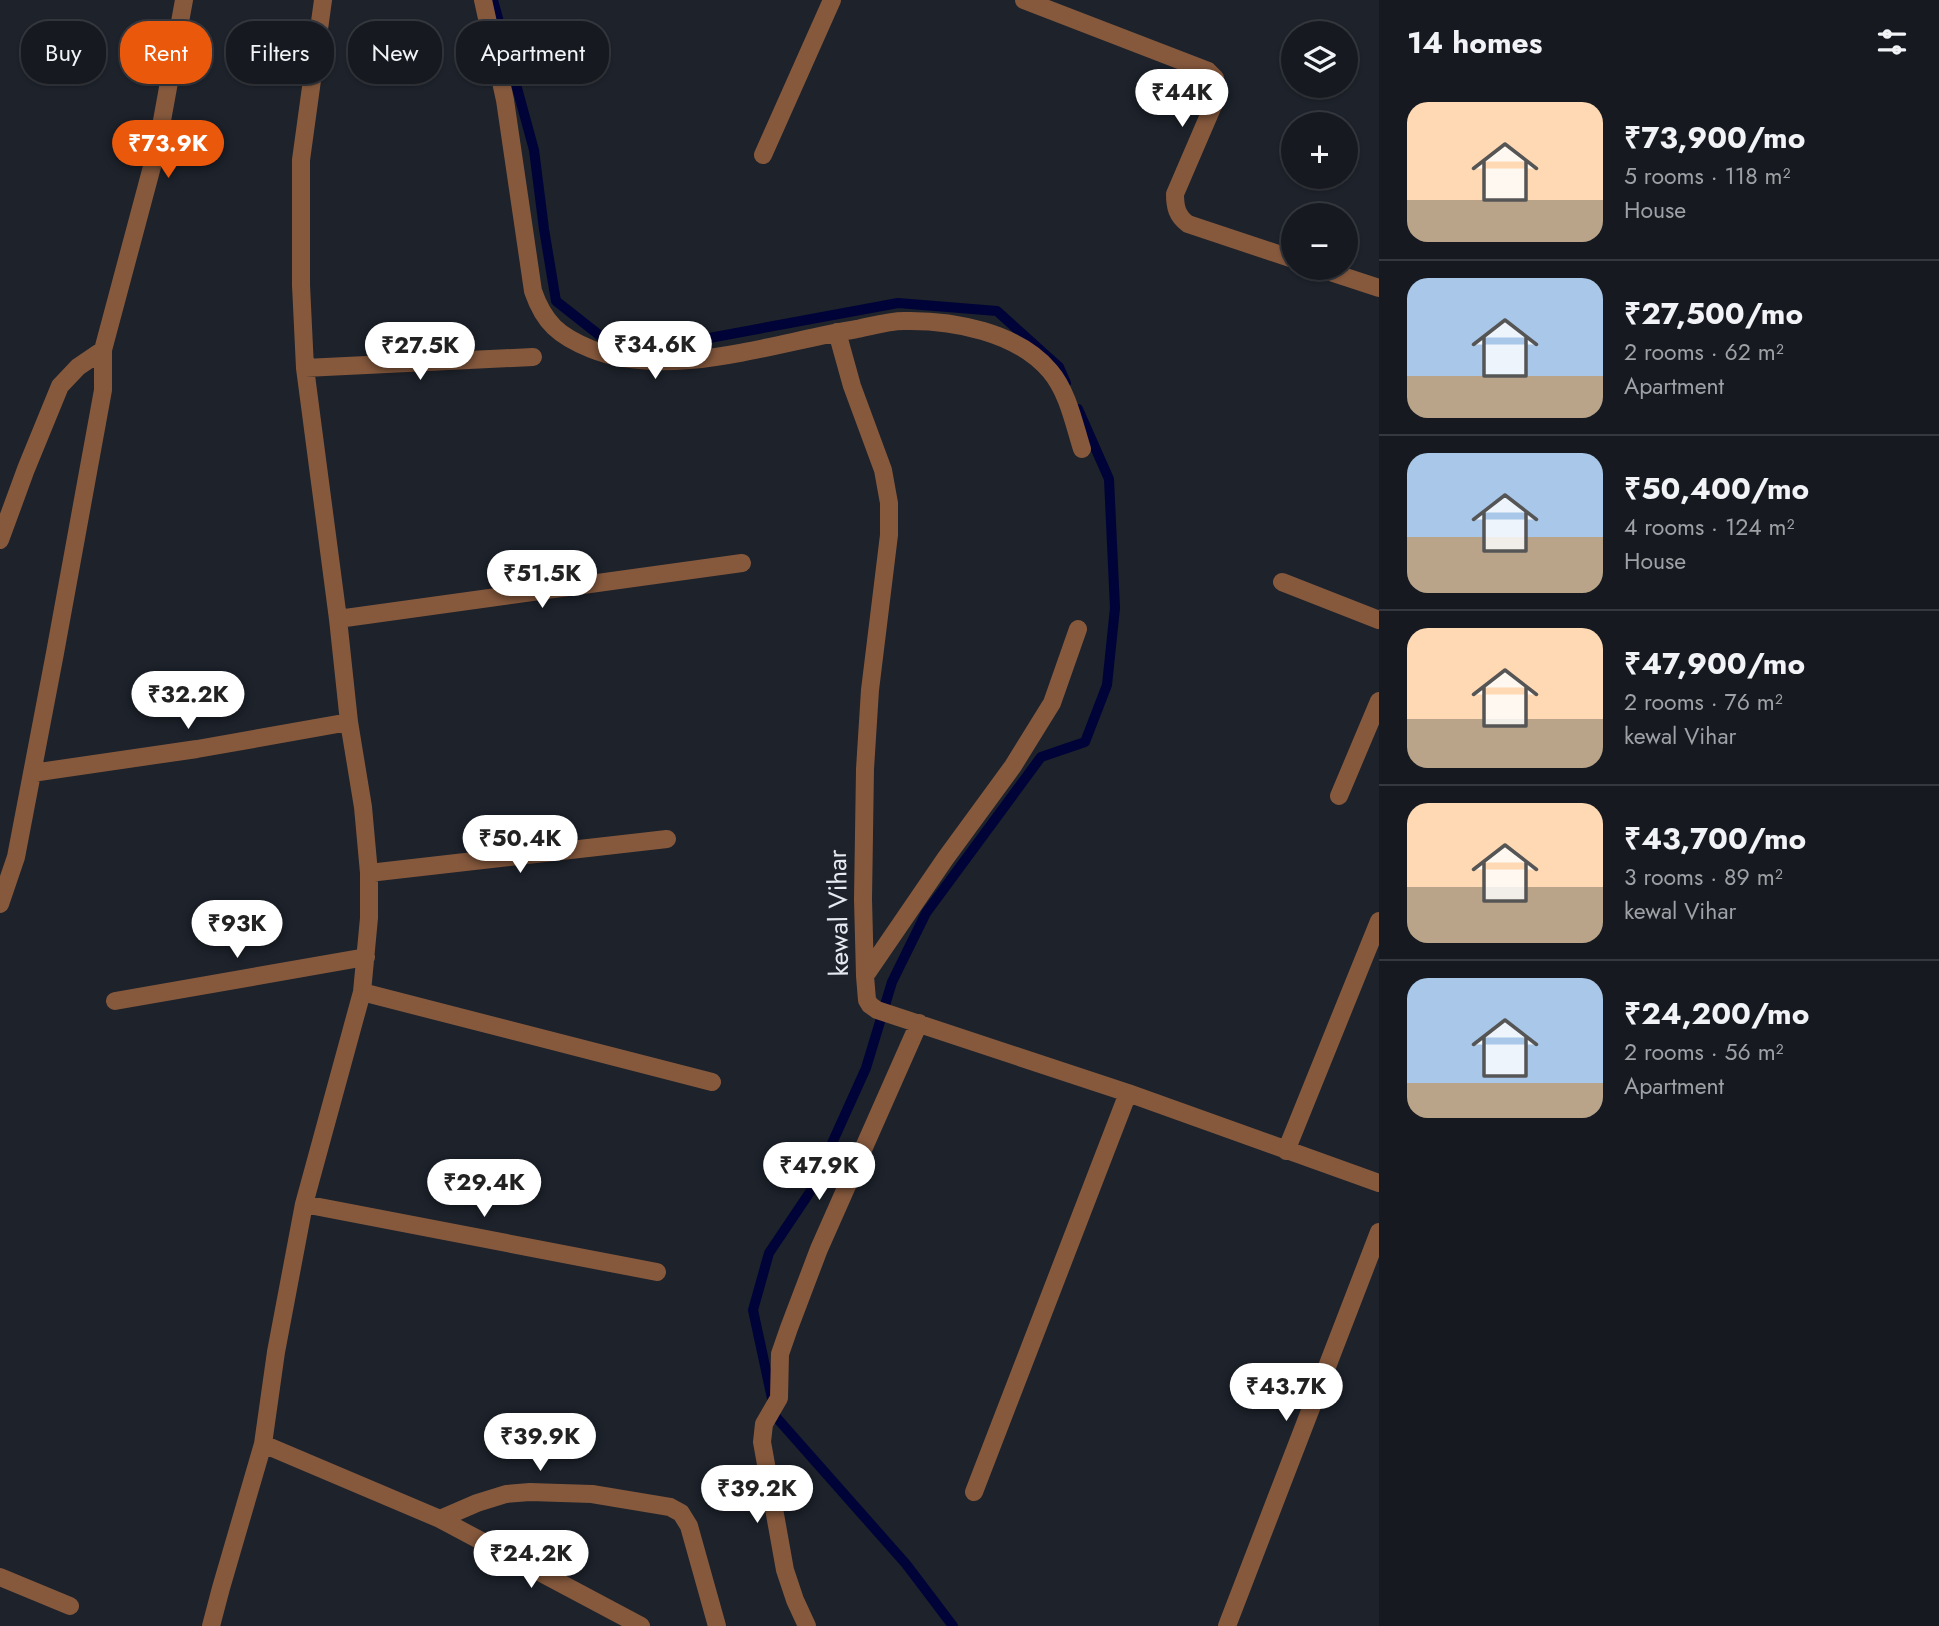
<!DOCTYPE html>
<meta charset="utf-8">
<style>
body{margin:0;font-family:Jost,sans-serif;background:#23272d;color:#f1f3f6;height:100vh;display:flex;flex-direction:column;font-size:26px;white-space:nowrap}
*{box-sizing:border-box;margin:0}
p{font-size:23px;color:#9ea1a5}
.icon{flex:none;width:38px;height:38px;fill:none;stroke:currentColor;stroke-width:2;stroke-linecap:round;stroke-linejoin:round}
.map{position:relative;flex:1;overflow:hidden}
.details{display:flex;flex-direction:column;background:#161a20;width:560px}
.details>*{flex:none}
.top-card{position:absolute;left:21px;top:21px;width:665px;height:63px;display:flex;gap:14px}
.fabs{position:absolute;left:1281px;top:21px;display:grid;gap:14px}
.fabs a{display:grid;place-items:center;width:77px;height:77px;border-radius:50%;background:#161a20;box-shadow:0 2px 5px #0004,0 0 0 2px #35383e;font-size:35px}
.price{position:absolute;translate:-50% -60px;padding:0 16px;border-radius:24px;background:#fff;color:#222;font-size:23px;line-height:46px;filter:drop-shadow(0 2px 4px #0008)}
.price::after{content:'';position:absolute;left:50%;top:42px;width:21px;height:16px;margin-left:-10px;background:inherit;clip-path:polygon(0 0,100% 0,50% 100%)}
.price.current{background:#ea580c;color:#fff}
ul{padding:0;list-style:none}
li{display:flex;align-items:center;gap:21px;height:175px;padding:0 28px}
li+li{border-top:2px solid #35383e}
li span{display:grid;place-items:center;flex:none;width:196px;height:140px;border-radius:21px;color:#555}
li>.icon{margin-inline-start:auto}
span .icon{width:84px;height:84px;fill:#fffc;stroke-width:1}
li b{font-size:30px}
h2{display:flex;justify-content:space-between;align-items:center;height:84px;padding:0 28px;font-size:30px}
.tag{padding:0 24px;border-radius:28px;background:#161a20;box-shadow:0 2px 5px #0004,0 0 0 2px #35383e;font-size:24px;line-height:63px}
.tag.current{background:#ea580c;color:#fff}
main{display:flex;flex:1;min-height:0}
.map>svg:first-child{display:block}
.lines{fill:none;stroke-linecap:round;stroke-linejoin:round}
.stream{stroke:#000337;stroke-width:10}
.minor{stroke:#86593d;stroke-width:18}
.labels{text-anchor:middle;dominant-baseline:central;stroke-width:7;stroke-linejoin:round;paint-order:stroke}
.street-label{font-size:26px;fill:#e6e9f0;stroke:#1d222b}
</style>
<main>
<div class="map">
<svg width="1379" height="1626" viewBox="0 0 1379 1626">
<rect width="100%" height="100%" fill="#1d222b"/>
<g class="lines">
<path class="stream" d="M493,0L534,150L544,229L556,301L603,338L666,346L898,303L997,311L1059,367L1066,383
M953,1626L906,1564L776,1417L753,1310L769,1253L810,1192L866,1068L892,982L926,913L1041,757L1085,742L1107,685L1115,608L1109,479L1078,409"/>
<path class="minor" d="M483,0L505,100L533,291C544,323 559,336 591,349C670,381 775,342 857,329C872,326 888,321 904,321C953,320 1017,332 1050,371C1068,392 1074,424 1082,449
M1024,0L1208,71L1215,78L1218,94L1175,194C1175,207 1177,216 1188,224L1293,259
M763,155L832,0
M1318,268L1379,288
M837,332L852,386L883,470L889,503V535L870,690L865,769L863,899L865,976L867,1000L870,1005L877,1010L1128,1093L1379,1183
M305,368L533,357
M0,540L26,469L60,386L78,367L103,350
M1282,582L1379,620
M338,619L742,563
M32,773L197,749L349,722
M1339,796L1379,701
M369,873L667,839
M0,904L16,857L55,653L103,390V350L157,148L184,0
M865,976L945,859L1013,766L1052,703L1078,629
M362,992L712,1082
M115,1001L366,957
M1286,1151L1379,921
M304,1204L657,1272
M263,1444L440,1519L477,1503L506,1494L530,1492L592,1494L670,1507L681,1513L689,1526L717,1626
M974,1492L1128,1093
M440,1519L641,1626
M0,1577L70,1606
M211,1626L221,1588L263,1444L276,1352L304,1204L362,992L369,918V873L363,807L349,722L338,619L305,368L301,285V160L323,0
M807,1626L795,1600L785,1570L762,1442L764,1424L779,1398L780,1354L789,1328L819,1249L919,1023
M1227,1626L1379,1232"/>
</g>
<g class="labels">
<g class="street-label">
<text transform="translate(838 913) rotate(-91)">kewal Vihar</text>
</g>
</g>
</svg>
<div class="fabs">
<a><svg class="icon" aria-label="layers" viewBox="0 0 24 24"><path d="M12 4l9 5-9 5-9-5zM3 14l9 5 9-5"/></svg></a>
<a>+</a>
<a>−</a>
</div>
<b class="price" style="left:1182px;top:129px">₹44K</b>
<b class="price current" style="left:168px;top:180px">₹73.9K</b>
<b class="price" style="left:655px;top:381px">₹34.6K</b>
<b class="price" style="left:420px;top:382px">₹27.5K</b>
<b class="price" style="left:542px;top:610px">₹51.5K</b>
<b class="price" style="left:188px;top:731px">₹32.2K</b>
<b class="price" style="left:520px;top:875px">₹50.4K</b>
<b class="price" style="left:237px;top:960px">₹93K</b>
<b class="price" style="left:819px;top:1202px">₹47.9K</b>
<b class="price" style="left:484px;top:1219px">₹29.4K</b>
<b class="price" style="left:1286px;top:1423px">₹43.7K</b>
<b class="price" style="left:540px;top:1473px">₹39.9K</b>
<b class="price" style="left:757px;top:1525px">₹39.2K</b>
<b class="price" style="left:531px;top:1590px">₹24.2K</b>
<div class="top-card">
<a class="tag">Buy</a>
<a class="tag current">Rent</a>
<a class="tag">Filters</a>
<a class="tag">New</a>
<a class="tag">Apartment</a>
</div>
</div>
<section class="details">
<h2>14 homes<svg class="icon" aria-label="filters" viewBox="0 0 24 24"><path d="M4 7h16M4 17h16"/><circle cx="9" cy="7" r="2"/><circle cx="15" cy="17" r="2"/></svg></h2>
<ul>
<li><span style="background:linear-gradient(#ffd9b3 70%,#b9a48a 0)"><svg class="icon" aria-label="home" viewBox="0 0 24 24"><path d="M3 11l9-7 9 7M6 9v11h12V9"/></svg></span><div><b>₹73,900/mo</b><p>5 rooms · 118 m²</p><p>House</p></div></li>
<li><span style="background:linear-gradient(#a9c7e8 70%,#b9a48a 0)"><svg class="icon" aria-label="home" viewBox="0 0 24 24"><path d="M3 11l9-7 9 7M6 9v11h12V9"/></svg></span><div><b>₹27,500/mo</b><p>2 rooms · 62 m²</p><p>Apartment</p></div></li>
<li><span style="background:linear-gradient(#a9c7e8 60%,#b9a48a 0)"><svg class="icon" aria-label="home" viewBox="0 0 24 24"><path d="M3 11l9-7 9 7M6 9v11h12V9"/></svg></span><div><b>₹50,400/mo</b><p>4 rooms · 124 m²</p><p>House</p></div></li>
<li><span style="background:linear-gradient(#ffd9b3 65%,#b9a48a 0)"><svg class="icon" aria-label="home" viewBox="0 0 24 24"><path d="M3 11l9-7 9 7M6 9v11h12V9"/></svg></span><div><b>₹47,900/mo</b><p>2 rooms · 76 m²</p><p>kewal Vihar</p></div></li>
<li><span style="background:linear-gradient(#ffd9b3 60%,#b9a48a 0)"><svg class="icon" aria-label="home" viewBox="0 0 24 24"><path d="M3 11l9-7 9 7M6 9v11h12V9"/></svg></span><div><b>₹43,700/mo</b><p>3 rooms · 89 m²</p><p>kewal Vihar</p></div></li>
<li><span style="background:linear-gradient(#a9c7e8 75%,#b9a48a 0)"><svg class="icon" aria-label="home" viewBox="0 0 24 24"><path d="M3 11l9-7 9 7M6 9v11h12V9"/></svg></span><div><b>₹24,200/mo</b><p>2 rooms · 56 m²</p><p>Apartment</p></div></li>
</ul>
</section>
</main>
